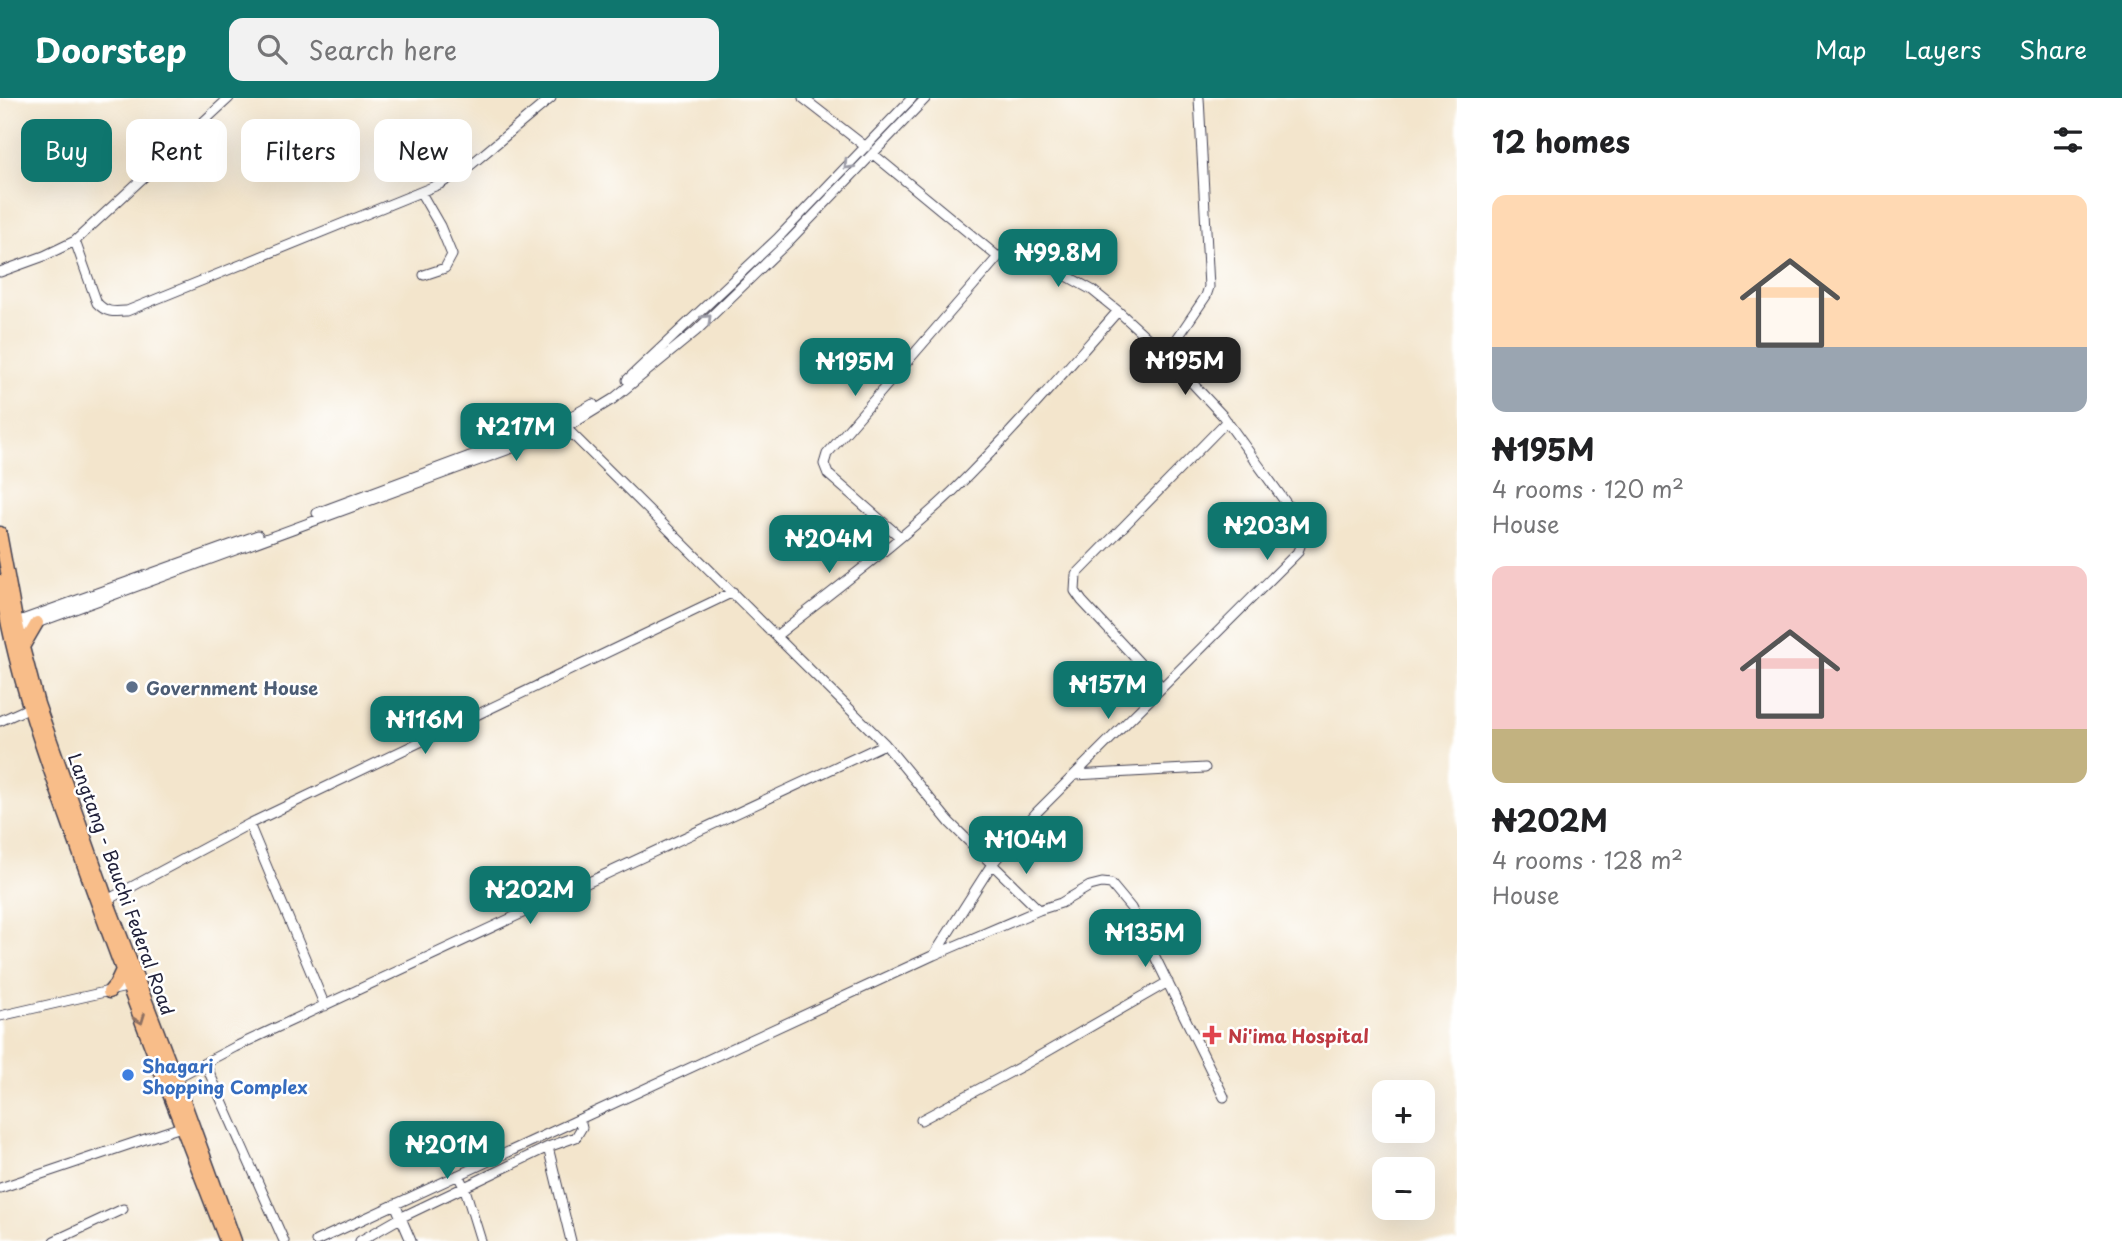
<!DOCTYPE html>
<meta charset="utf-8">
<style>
body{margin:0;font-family:"Playpen Sans",sans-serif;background:#f2f2f2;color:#202124;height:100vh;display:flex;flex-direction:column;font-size:26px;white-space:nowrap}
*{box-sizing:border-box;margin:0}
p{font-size:23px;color:#757577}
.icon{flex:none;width:38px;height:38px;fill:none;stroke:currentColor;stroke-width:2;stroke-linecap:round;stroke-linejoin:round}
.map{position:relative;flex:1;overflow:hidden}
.panel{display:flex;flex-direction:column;background:#fff;width:665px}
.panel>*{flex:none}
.hud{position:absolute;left:21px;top:21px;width:665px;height:63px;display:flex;gap:14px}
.fabs{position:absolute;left:1372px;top:982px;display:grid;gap:14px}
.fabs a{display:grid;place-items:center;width:63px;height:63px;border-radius:14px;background:#fff;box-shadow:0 7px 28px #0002;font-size:35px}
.price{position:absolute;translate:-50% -60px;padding:0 16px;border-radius:14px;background:#0f766e;color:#fff;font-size:23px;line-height:46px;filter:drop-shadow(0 2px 4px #0008)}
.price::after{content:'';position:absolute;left:50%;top:42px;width:21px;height:16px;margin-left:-10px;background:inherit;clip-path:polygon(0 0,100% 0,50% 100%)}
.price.active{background:#222;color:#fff}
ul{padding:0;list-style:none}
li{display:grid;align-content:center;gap:14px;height:371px;padding:0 35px}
li span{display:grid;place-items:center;height:217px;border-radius:14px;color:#555}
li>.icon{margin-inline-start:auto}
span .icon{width:126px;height:126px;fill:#fffc;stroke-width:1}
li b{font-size:30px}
h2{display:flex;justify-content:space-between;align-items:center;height:84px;padding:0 35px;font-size:30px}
.tag{padding:0 24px;border-radius:14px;background:#fff;box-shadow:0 7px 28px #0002;font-size:24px;line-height:63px}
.tag.active{background:#0f766e;color:#fff}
header{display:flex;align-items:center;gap:42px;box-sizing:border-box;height:98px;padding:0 35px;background:#0f766e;color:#fff}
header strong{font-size:33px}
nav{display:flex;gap:38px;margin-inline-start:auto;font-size:24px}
.search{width:490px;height:63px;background:#f2f2f2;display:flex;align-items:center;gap:18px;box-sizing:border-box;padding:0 24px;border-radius:14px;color:#757577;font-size:26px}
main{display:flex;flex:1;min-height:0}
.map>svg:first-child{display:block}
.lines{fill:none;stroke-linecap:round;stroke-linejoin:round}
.minor-casing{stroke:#413f51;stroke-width:11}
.major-casing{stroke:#413f51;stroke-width:15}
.minor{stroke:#fff;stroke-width:9}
.major{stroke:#f8bd89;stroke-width:12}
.oneway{stroke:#9c9ca7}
.oneway2{stroke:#8d7062}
.service-dot{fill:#5c6f8a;stroke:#fff;stroke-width:2.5}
.health-dot{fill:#e0444e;stroke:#fff;stroke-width:2.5}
.shop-dot{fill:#3f7fe0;stroke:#fff;stroke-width:2.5}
.labels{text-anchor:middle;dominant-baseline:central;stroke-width:5;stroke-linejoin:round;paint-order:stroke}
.service-label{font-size:18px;font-weight:bold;fill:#4e5e75;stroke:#fff;text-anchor:start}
.street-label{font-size:18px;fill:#22223b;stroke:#fff}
.health-label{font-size:18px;font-weight:bold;fill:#be3a42;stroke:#fff;text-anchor:start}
.shop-label{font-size:18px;font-weight:bold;fill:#366cbe;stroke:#fff;text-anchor:start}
</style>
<header>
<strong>Doorstep</strong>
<div class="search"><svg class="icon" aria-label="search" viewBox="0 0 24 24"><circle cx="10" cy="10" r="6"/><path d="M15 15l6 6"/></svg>Search here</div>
<nav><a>Map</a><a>Layers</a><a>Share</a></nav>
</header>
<main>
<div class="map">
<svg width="1457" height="1143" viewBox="0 0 1457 1143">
<rect width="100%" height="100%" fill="#fff"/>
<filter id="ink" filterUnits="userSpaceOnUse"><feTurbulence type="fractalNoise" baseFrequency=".0143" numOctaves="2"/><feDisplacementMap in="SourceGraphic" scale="14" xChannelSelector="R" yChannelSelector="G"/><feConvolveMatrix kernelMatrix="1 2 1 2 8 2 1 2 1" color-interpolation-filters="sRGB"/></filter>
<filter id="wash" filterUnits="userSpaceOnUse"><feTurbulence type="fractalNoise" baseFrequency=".00686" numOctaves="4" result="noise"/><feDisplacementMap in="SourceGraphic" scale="28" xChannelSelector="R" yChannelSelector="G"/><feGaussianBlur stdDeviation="1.57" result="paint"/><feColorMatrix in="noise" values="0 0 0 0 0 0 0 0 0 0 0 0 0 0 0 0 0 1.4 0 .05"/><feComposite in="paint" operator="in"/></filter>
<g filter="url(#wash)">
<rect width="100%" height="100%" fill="#f3e5cc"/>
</g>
<g filter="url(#ink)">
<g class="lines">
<g class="minor-casing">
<path id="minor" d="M803,0L866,49
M873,56L998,159
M421,95L440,128L452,157L445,170L424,177
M75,143L97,205C106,215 114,214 127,213L440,86L467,70L551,0
M0,174L44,158L75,143L229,0
M1166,257L1206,198L1209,189L1199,0
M627,282L777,141L912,0
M563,327L885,646L950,725L1039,812
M317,415L561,324L593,306
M900,439L828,376L824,366L827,356L998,159L1017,150L1092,192L1118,213L1166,257L1223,318L1291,412C1300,427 1306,439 1297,455L1036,715L992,766L934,857
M15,525L26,529L564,331L613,301L696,233L790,142L926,0
M15,531L22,522L258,437
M776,538C835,491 898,445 953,393C1011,336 1064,274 1118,213
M1162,589L1082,503L1075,493L1076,477L1227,323
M0,623L33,608
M1075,677L1205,670
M249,726L325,908
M107,802L249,726L733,494
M0,918L131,888
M205,965L284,1143
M172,982L235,949L885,646
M921,1022L1022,968L1168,884
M458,1077L465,1091L481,1143
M0,1090L181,1029
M395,1106L411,1143
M54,1143L123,1111
M316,1143L934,857L1039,812L1061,805L1090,788L1102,785L1111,786L1131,810L1224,999
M360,1143L402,1119L548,1049
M571,1143L548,1049L576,1039L582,1029L580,1021"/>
</g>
<g class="major-casing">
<path id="major" d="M0,435L17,527L38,606L107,802L176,981L235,1143
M0,483C14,578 48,667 80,757C126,886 176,1015 226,1143
M23,549L37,525
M109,894L115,887L122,872"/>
</g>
<use href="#minor" class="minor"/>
<use href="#major" class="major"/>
</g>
<defs><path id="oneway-chevron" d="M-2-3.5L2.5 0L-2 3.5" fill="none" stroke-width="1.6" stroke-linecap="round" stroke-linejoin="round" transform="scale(1.75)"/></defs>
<g class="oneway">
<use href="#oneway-chevron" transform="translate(848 67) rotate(134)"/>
<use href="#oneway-chevron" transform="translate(707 221) rotate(-44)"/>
</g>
<use class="oneway2" href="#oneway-chevron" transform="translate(140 921) rotate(69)"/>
</g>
<circle class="service-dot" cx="132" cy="589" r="7"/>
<path class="health-dot" d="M1208.5 926.5h7v7h7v7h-7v7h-7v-7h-7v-7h7z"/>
<circle class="shop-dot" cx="128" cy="977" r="7"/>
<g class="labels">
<g class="service-label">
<text x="146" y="589">Government House</text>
</g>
<g class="street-label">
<text transform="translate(122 786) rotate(70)">Langtang - Bauchi Federal Road</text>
</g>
<g class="health-label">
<text x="1228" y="937">Ni'ima Hospital</text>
</g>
<g class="shop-label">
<text x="142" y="967">Shagari<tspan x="142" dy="21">Shopping Complex</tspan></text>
</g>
</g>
</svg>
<div class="fabs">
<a>+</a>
<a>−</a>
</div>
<b class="price" style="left:1058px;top:191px">₦99.8M</b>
<b class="price active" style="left:1185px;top:299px">₦195M</b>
<b class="price" style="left:855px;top:300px">₦195M</b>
<b class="price" style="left:516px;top:365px">₦217M</b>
<b class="price" style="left:1267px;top:464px">₦203M</b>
<b class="price" style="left:829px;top:477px">₦204M</b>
<b class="price" style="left:1108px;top:623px">₦157M</b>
<b class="price" style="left:425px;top:658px">₦116M</b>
<b class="price" style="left:1026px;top:778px">₦104M</b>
<b class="price" style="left:530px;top:828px">₦202M</b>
<b class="price" style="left:1145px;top:871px">₦135M</b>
<b class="price" style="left:447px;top:1083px">₦201M</b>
<div class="hud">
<a class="tag active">Buy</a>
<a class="tag">Rent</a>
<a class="tag">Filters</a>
<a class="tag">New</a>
</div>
</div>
<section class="panel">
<h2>12 homes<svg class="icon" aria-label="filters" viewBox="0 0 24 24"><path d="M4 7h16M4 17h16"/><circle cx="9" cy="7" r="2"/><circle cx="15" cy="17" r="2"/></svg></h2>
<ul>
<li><span style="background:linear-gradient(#ffd9b3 70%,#9aa5b1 0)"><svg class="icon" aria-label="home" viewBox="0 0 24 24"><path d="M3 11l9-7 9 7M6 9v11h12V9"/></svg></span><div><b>₦195M</b><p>4 rooms · 120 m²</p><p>House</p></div></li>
<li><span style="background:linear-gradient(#f6c9c9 75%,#c2b280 0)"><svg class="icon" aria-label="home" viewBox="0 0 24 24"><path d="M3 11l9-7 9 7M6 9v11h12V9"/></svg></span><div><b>₦202M</b><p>4 rooms · 128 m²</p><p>House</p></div></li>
</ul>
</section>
</main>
